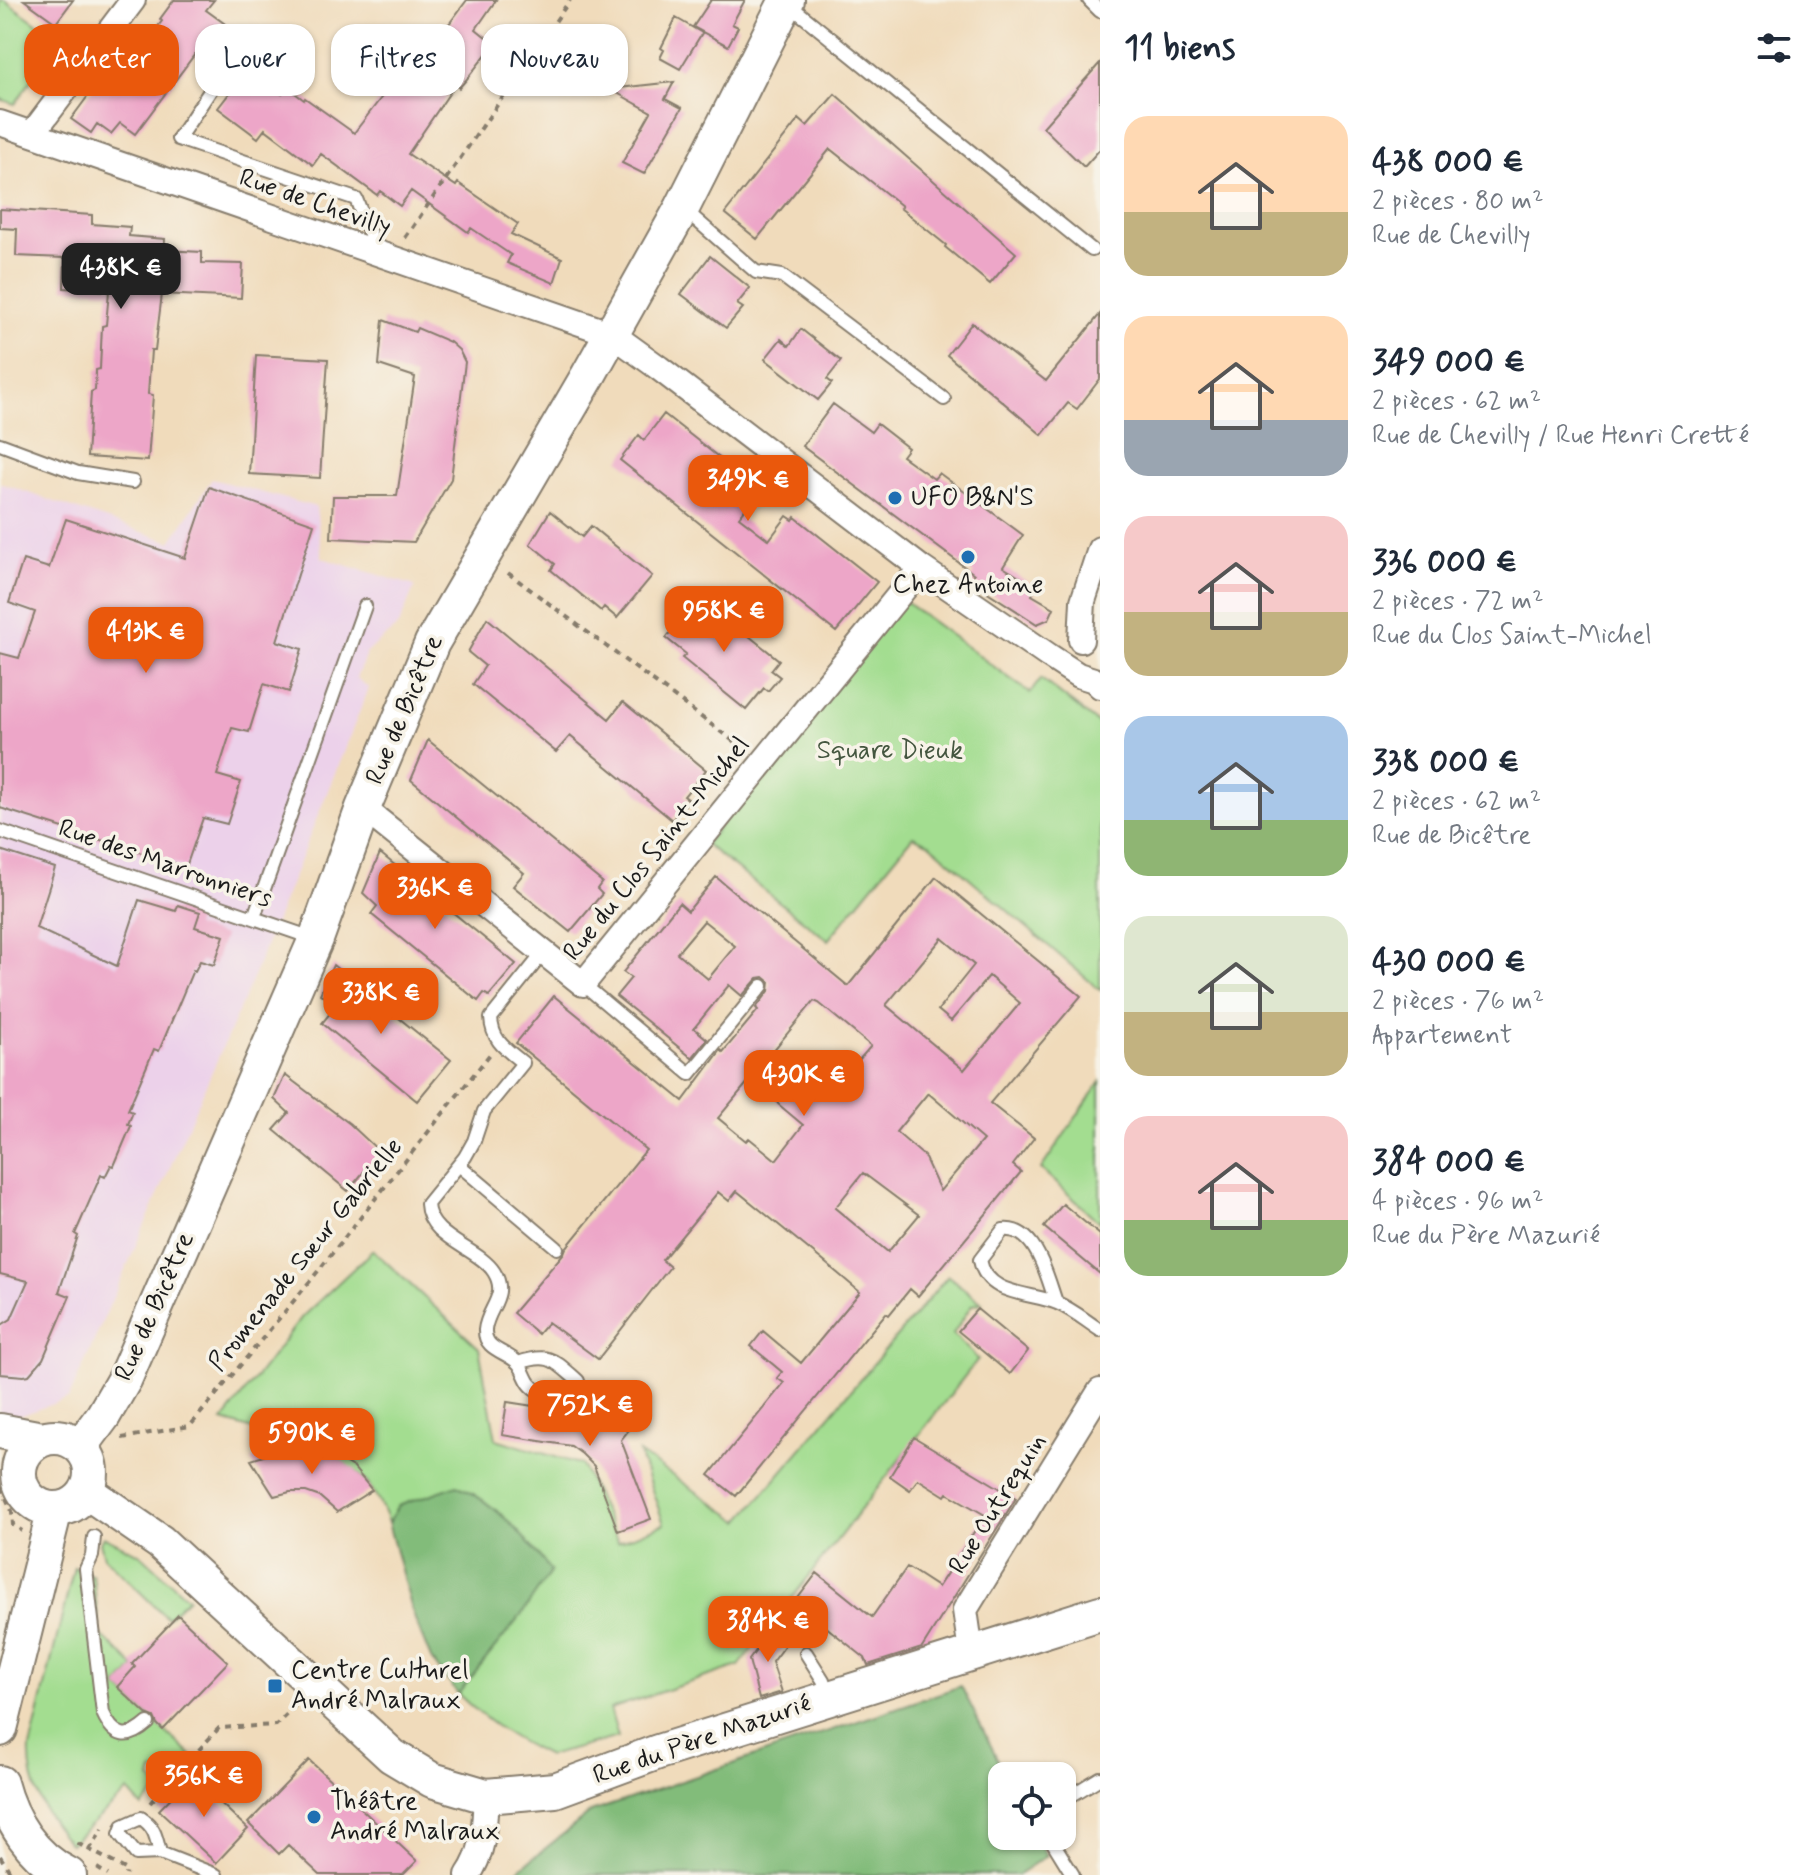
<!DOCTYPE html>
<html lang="fr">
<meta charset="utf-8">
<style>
body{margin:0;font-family:Mynerve,sans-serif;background:#f2f2f3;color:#1f2937;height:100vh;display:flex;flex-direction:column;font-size:30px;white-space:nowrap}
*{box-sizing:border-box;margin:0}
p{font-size:26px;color:#747a83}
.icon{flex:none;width:44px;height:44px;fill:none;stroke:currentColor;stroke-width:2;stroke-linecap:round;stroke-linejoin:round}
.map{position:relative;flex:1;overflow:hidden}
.panel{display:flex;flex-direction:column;background:#fff;width:720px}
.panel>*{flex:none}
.guide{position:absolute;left:24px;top:24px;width:760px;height:72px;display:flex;gap:16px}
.controls{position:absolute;left:988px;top:1762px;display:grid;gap:16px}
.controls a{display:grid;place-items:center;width:88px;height:88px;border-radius:16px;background:#fff;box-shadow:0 2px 6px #0004;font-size:40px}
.price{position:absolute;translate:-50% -68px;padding:0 18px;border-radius:16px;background:#ea580c;color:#fff;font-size:26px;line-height:52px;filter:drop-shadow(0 2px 4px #0008)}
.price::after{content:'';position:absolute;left:50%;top:48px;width:24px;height:18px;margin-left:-12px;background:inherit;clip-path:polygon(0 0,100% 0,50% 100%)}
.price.active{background:#222;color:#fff}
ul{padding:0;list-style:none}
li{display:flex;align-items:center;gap:24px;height:200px;padding:0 24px}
li span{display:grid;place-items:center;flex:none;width:224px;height:160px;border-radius:24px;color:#555}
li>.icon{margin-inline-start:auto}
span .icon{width:96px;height:96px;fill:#fffc;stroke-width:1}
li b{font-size:34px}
h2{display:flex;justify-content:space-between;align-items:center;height:96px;padding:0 24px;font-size:34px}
.chip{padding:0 28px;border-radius:24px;background:#fff;box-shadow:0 2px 6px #0004;font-size:28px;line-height:72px}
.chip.active{background:#ea580c;color:#fff}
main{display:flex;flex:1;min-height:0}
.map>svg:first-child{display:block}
.built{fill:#ecd1ea}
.green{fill:#a3dd90;stroke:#607c56;stroke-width:2}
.forest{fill:#82bc7a;stroke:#4f6c4b;stroke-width:2}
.building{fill:#eda6c8;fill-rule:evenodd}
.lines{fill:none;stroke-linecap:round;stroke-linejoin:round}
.lane-casing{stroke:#867c6c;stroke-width:16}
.street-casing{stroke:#867c6c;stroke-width:28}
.secondary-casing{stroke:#867c6c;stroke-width:38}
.path{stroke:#867c6c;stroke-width:4;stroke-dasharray:6 6;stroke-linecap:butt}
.lane{stroke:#fff;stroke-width:12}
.street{stroke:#fff;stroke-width:24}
.secondary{stroke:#fff;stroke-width:34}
.poi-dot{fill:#1f6fb2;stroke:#f7f3e8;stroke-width:3}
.labels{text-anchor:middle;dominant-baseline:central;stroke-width:7;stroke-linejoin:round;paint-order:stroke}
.street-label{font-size:26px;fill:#1c1c1c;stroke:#f7f3e8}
.poi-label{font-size:26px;fill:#1c1c1c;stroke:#f7f3e8;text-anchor:start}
.park-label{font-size:26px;fill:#44563f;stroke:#f7f3e8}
</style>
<main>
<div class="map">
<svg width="1100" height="1875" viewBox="0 0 1100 1875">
<rect width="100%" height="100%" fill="#f7f3e8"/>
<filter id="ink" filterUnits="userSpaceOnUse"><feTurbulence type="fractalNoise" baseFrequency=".0125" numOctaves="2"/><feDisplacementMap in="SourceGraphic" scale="16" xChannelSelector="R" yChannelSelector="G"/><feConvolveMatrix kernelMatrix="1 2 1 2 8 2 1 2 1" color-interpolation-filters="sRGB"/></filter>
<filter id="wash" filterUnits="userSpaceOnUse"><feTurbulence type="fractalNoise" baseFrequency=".006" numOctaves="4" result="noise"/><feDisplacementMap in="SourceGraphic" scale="32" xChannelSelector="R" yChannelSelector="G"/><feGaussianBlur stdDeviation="1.8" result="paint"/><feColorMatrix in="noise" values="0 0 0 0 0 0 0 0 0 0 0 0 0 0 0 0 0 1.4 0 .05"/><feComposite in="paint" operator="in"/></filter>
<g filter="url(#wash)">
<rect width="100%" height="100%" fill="#f0dbbb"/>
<path class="built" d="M212,479L316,507L322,558L415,586L399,625L367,652L356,678L369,688L249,987L69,1398L14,1418L0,1415V483L171,542Z"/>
<path class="green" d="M0,0H4L59,39L15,104L0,99Z
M904,601L1030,693L1041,679L1100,725V990L930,844L913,836L828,940L705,844Z
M1100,1082V1223L1041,1169Z
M373,1250L479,1348L496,1439L582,1465L618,1542L664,1524L639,1453L740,1521L948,1276L982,1303L972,1305L953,1334L978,1359L739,1666L610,1709L618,1737L548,1756C511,1738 487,1722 458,1694L522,1614L426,1497L398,1506L388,1523C370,1471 344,1458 295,1443C271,1436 247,1428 223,1421L302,1317Z
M103,1536L141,1555L188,1598L167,1618L104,1557L100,1542Z
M74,1567L93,1576L100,1634L135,1667L117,1687L191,1755L171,1776L164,1769L153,1772L151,1780L159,1789L142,1807L128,1791L70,1844C45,1817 28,1786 30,1748Z"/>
<path class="forest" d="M457,1485C500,1506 522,1534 551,1571L522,1614L458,1694L431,1659L414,1617L388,1523L398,1506Z
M961,1686L1006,1776H1002V1836H1036L1046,1856L1017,1875H512L591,1812Z"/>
<g id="blocks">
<path class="building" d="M24,0H73L56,23Z
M174,0H214L206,10L239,34L225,53L229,55L221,58L214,69L195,54L135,134L120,123L111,134L97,124L91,133L71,119L119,54L134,64L159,31L156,29L162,21L160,19Z
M467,0H496L476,29L492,42L488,48L490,49L466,80L459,88L455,85L408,154L456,186L458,183L518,224L511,234L562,258L554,283L507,263L511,255L471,228L468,232L411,191L400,206L380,191L377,195L321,154L313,165L265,129L258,138L218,108L231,91L227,89L232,82L228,80L236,68V60L282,94L287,87L304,100L305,98L354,133L418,50L425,56Z
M711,0H745L732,24L738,27L728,46L693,27Z
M676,18L702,33L680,69L660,58L664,50L661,48Z
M592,32L616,45L591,88L569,77Z
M1100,63V149L1084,167L1043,127Z
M674,82L665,99L682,108L644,174L622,163L651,112L610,89Z
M835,94L1016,253L990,284L945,247L946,245L900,208L902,206L830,149L757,239L725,213L799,119L807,126Z
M0,209L92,215V224L130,227L129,236L165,239L164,250L202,252V263L243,264L241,298L162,294L155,350H151L148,394L153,395L148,461L87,457L91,392L95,390L96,370L100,369L102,326L106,325L109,291L64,288L65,258L16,256L17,229L0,228Z
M710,256L750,288L737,304L743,308L726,328L681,294Z
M1100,314V379L1077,409L1068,403L1042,435L947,355L972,323L1046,381Z
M383,320L415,332L417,328L450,342L459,350L465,362L451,479L414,542L331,538L333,496H397L415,377L379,365Z
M801,329L841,361L827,379L832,383L818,400L765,359L781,339L789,346Z
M256,355L328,359L320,478L249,474Z
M833,404L871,432L877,424L908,448L902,456L934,479L939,473L1023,535L1003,567L1036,587L1032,595L1054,608L1049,619L1037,624L969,580L974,574L802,446Z
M664,414L760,490L739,517L769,540L787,516L793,520L795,517L877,582L836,632L620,460L639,435L644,440Z
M209,487L314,524L277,641L302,649L289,692L264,684L249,732L232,728L217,775L241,782L227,824L203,818L186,867L0,808V653L19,658L35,612L9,603L23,560L49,568L66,519L185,558Z
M550,511L582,537L591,526L652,576L617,618L604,607L601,611L551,570L555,564L530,544Z
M703,599L779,660L771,670L780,677L768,691L764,688L746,710L682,658L686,654L666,638L690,607L694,610Z
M487,618L609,719L623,702L706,770L684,796L689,800L672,820L570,736L556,752L473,684L485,666L468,652Z
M428,740L602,882L597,889L602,894L570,932L513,886L524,873L411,780Z
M0,850L55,868L36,928L117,966L139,900L176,911L178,905L200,912L195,927L224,936L214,965L200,961L195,971L193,970L159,1051L154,1049L128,1110L133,1112L128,1124L131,1126L114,1166L111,1165L105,1177L101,1175L75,1234L78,1236L59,1292L70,1296L43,1359L29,1375L24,1376L0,1374V1326L11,1319L28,1281L0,1274Z
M380,853L516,964L489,996L484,993L478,1001L371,914L377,906L363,893Z
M716,877L848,986L936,877L1081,996L990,1103L1034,1138L1013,1165L1021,1172L918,1296L910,1289L889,1315L886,1313L736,1496L709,1475L784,1383L777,1378L782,1372L751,1346L763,1331L801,1363L860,1292L822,1260L737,1191L729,1201L718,1192L662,1260L670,1267L598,1359L548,1322L538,1334L513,1313L564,1253L566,1248L646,1150L516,1043L554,996L683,1101L721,1050L723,1052L758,1010L756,1008L769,991L770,982L764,977L758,978L742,996L729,985L694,1028L707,1039L692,1058L616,996L631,978L623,972L679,903L688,911ZM704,921L735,946L708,979L677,953ZM942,938L974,965L938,1010L951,1021L989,976L1020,1003L964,1070L886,1005ZM814,1001L819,1003L871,1046L831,1092L805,1070L792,1068L772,1052ZM754,1075L772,1090L778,1104L803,1125L776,1160L749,1138L746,1141L718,1118ZM928,1093L983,1140L940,1191L924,1156L896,1132ZM863,1173L919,1215L888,1252L835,1208Z
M333,965L451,1060L417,1101L322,1023L336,1006L320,994Z
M285,1075L350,1124L380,1152L348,1191L274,1130L289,1113L274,1099Z
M1063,1204L1100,1235V1274L1044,1227Z
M977,1309L1028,1351L1010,1374L958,1331Z
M609,1393L639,1417L621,1440L651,1519L618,1531L594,1466L582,1454L571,1446L502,1435L507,1402L591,1415Z
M914,1437L1016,1498L922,1648L868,1665L865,1658L795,1602L817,1573L872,1617L907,1567L938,1587L985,1515L947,1493L945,1496L918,1479L910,1490L890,1476Z
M288,1448L314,1450L336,1457L354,1468L372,1490L337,1512L320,1497L306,1492H290L274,1496L251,1460Z
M178,1615L228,1662L163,1730L157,1724L154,1717L146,1714L117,1687L135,1667L132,1664Z
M774,1626L790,1638L772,1662L782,1692L759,1699L749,1660Z
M309,1760L417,1861L403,1875H320L288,1845L279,1854L248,1823Z
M192,1776L248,1829L216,1863L159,1810Z"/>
</g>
</g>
<g filter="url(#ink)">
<use href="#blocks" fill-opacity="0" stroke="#867c6c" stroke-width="2"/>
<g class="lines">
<g class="lane-casing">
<path id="lane" d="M1089,0L1100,11
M787,3L1092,250
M228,64L178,139L356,199L378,254
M685,210L756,272L782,276L944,399
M0,444L78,473L133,482
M0,831L315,939
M254,917L365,606
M583,984L690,1074L762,986
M459,1165L557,1248
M1056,1302C1047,1277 1036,1226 1003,1230L980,1260C987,1297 1032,1292 1057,1303C1072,1309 1086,1321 1100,1330
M518,1363C550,1352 554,1360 578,1381L580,1396L576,1398C564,1396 550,1395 539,1391C525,1385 526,1372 518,1363C506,1351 484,1350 485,1330C487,1308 509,1296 494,1272C479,1248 428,1238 427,1204L465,1157L474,1141L484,1111L523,1063C506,1049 492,1041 491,1018L544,952
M94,1537L92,1556L86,1569L103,1713C114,1738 128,1741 148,1723
M806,1653L823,1680L829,1697
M1062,1801L1100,1778
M1049,1836L1073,1875
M160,1853C156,1837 155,1827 141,1818L123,1826L120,1834L136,1854L160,1853L216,1875"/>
</g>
<g class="street-casing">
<path id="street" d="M0,123L612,334L659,368L921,568L1049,656L1078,675L1094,680L1100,686
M32,134L133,0
M1081,640L1083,601L1100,549
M363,808L583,984L921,568
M971,1652L965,1610L1100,1391
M468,1875C485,1851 484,1825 486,1796"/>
</g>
<g class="secondary-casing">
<path id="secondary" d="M0,1431L42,1439
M19 1473a36 36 0 1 1 72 0a36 36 0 1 1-72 0Z
M80,1447L103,1416L125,1378L316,939L363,808L432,643L588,376L682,208L787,0
M86,1491L160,1542L392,1756L432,1780L486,1796L555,1790L658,1752L1100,1613
M0,1729L55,1509
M0,1783C10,1821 32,1857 69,1875"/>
</g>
<path class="path" d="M405,238L570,0
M508,573L744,749
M122,1438L190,1426L311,1280L490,1054
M1,1487L12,1511L13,1525L22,1531
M150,1803L219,1728L276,1725L296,1705
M79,1846V1844L127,1870L126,1875
M89,1850L103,1829
M0,1856L10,1872L13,1870
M97,1868L108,1875"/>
<use href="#lane" class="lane"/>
<use href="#street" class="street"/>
<use href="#secondary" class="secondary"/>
</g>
</g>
<g class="poi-dot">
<circle cx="895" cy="498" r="8"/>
<circle cx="968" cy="557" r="8"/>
<rect x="267" y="1678" width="16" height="16" rx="4"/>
<circle cx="314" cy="1817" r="8"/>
</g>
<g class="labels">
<g class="street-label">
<text transform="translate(315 203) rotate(19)">Rue de Chevilly</text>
<text transform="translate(405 710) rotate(-67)">Rue de Bicêtre</text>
<text transform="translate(657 849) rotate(-51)">Rue du Clos Saint-Michel</text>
<text transform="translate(165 864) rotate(19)">Rue des Marronniers</text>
<text transform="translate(306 1255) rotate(-51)">Promenade Sœur Gabrielle</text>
<text transform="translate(155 1307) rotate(-66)">Rue de Bicêtre</text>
<text transform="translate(998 1504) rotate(-58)">Rue Outrequin</text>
<text transform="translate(702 1740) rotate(-19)">Rue du Père Mazurié</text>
</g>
<g class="poi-label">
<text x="911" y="498">UFO B&amp;N'S</text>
<text x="968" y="585" text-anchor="middle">Chez Antoine</text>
<text x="291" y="1671">Centre Culturel<tspan x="291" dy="30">André Malraux</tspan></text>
<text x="330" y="1802">Théâtre<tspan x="330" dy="30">André Malraux</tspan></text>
</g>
<g class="park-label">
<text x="890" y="751">Square Dieuk</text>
</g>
</g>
</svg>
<div class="controls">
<a><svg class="icon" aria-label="locate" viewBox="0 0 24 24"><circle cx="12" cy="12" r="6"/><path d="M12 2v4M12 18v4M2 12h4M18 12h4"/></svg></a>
</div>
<b class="price active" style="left:121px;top:311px">438K €</b>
<b class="price" style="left:748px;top:523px">349K €</b>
<b class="price" style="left:724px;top:654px">958K €</b>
<b class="price" style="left:146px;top:675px">413K €</b>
<b class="price" style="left:435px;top:931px">336K €</b>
<b class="price" style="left:381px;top:1036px">338K €</b>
<b class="price" style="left:804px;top:1118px">430K €</b>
<b class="price" style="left:590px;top:1448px">752K €</b>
<b class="price" style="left:312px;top:1476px">590K €</b>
<b class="price" style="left:768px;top:1664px">384K €</b>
<b class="price" style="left:204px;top:1819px">356K €</b>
<div class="guide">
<a class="chip active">Acheter</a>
<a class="chip">Louer</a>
<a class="chip">Filtres</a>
<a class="chip">Nouveau</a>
</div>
</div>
<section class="panel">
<h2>11 biens<svg class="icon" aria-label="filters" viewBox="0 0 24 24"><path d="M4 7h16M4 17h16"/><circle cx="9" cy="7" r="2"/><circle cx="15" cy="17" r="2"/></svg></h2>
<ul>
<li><span style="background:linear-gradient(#ffd9b3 60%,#c2b280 0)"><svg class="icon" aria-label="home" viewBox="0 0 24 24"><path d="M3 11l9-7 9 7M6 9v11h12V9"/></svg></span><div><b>438 000 €</b><p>2 pièces · 80 m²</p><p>Rue de Chevilly</p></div></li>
<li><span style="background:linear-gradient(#ffd9b3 65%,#9aa5b1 0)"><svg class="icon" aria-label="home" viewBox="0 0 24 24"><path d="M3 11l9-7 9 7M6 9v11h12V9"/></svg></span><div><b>349 000 €</b><p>2 pièces · 62 m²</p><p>Rue de Chevilly / Rue Henri Cretté</p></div></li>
<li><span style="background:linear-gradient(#f6c9c9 60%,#c2b280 0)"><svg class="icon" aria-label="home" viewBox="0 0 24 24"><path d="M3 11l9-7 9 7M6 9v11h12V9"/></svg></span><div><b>336 000 €</b><p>2 pièces · 72 m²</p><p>Rue du Clos Saint-Michel</p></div></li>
<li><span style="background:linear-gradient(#a9c7e8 65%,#8fb573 0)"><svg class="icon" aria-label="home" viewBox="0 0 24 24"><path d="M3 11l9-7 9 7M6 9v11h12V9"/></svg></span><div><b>338 000 €</b><p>2 pièces · 62 m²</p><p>Rue de Bicêtre</p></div></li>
<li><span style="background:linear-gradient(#dfe7d0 60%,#c2b280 0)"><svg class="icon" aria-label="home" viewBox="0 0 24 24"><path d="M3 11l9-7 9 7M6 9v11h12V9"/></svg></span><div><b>430 000 €</b><p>2 pièces · 76 m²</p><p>Appartement</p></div></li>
<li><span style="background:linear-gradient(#f6c9c9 65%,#8fb573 0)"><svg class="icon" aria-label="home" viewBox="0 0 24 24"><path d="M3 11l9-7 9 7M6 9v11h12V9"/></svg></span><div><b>384 000 €</b><p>4 pièces · 96 m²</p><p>Rue du Père Mazurié</p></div></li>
</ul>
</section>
</main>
